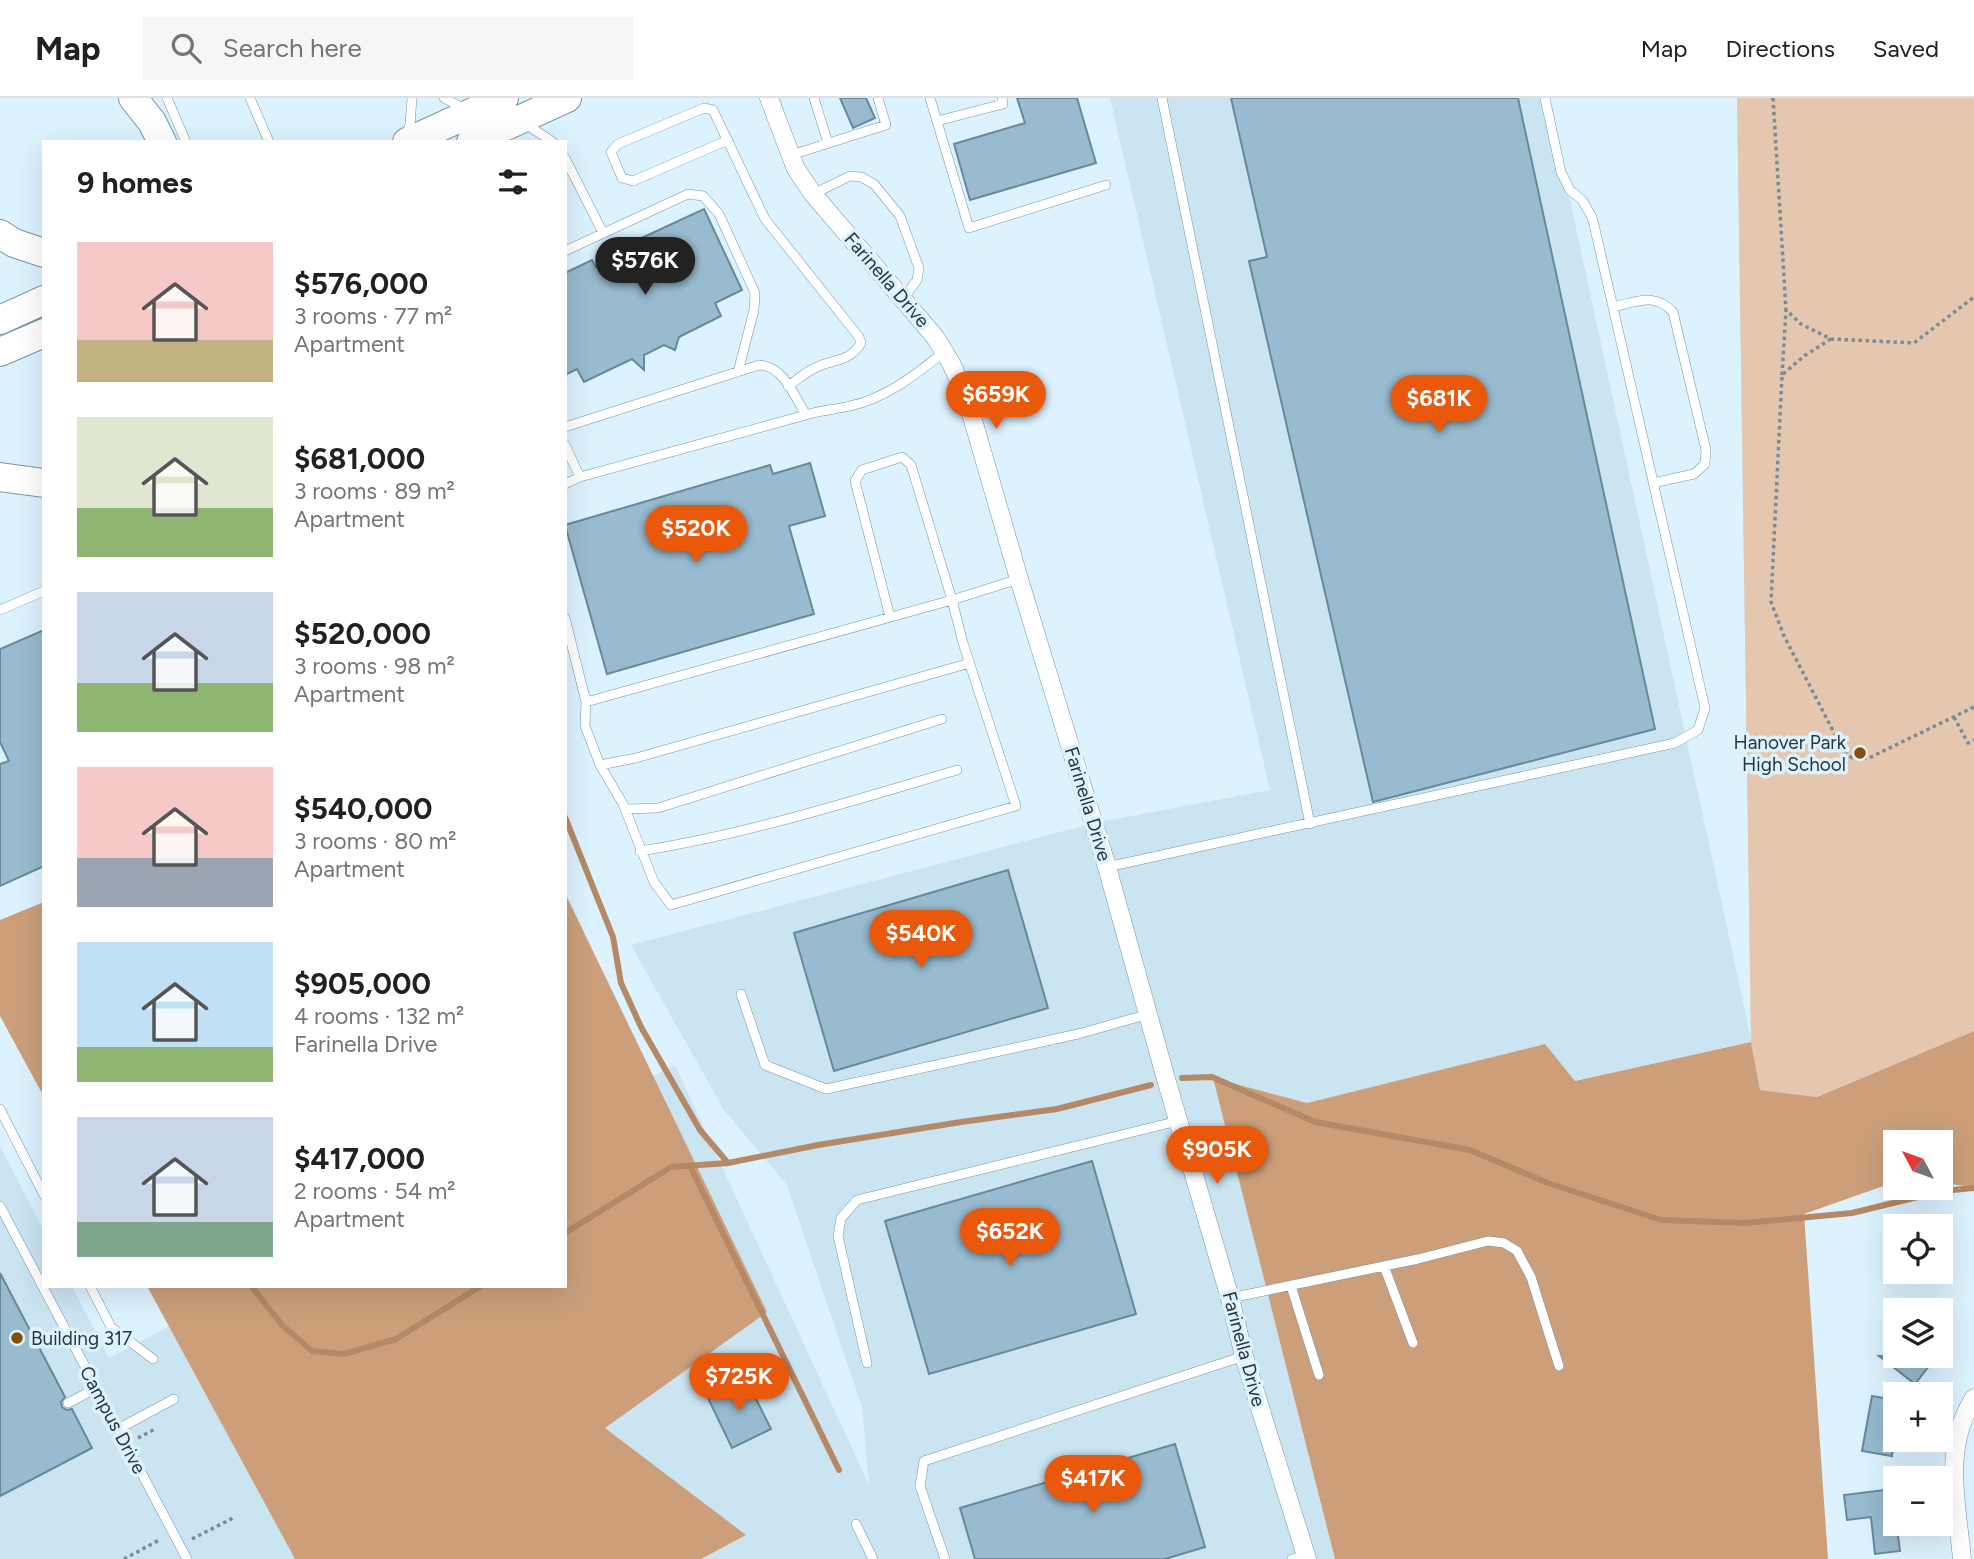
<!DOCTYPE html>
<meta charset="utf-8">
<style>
body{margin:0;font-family:Figtree,sans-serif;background:#f6f6f6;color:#202124;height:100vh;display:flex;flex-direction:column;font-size:26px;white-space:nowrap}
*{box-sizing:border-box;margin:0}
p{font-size:23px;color:#757577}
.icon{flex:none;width:38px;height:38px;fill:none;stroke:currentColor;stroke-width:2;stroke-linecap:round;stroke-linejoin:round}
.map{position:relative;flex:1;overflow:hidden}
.side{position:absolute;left:42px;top:42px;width:525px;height:1148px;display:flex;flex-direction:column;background:#fff;border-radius:0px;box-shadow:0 7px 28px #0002}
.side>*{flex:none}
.needle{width:46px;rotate:311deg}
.controls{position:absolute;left:1883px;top:1032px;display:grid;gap:14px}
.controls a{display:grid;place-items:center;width:70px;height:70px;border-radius:0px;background:#fff;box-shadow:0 7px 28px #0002;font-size:35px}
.price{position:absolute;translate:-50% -60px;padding:0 16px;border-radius:24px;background:#ea580c;color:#fff;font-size:23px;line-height:46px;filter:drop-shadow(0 2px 4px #0008)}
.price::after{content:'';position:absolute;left:50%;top:42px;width:21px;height:16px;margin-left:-10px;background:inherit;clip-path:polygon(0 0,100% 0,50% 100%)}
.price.active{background:#222;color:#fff}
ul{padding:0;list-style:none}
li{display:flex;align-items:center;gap:21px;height:175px;padding:0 35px}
li span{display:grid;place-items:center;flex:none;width:196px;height:140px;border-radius:0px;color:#555}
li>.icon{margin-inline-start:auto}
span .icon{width:84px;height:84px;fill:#fffc;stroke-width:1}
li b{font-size:30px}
h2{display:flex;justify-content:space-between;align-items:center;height:84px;padding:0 35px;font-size:30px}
header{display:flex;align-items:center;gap:42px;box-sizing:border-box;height:98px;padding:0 35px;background:#fff;border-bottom:2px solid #e0e0e0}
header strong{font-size:33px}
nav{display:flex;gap:38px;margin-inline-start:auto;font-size:24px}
.search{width:490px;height:63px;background:#f6f6f6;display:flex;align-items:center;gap:18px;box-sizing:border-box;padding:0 24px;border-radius:0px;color:#757577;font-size:26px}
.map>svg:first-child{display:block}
.built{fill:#cae4f2}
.green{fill:#e5c7af}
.forest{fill:#cc9f7a}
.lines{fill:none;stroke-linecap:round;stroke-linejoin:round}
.stream{stroke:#b58965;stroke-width:6}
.building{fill:#98bbcf;stroke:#67899b;stroke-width:2}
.service-casing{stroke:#7496a9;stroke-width:10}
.minor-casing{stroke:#7496a9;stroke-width:19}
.primary-casing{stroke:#7496a9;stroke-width:30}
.path{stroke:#7a8c96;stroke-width:3.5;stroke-dasharray:3.5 3.5;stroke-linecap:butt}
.service{stroke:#fff;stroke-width:9}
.minor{stroke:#fff;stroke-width:18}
.primary{stroke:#fff;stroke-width:28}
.poi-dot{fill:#874c07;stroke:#dcf2fe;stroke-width:2.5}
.labels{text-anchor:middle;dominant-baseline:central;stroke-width:7;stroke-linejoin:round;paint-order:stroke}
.street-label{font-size:19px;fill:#28363e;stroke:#dcf2fe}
.poi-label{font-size:19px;fill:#28363e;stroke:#dcf2fe;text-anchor:end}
</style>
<header>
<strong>Map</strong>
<div class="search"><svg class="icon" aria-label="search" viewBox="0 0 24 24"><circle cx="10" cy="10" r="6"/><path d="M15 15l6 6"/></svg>Search here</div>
<nav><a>Map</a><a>Directions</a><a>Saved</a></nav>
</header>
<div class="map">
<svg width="1974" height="1461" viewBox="0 0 1974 1461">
<rect width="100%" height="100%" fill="#dcf2fe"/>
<path class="built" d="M1110,0H1548L1751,941L1737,0H1974V933L1760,992L1751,944L1575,983L1545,946L1307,1005L1213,981L1335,1461H0V1048L44,1133V1188H72L109,1260L247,1188H565V1024L675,967L869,1387L862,1309L787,1087L724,1012L631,847L1094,725L1270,692Z"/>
<path class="green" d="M1737,0H1974V933L1817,999L1760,992L1751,944Z"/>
<path class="forest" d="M565,795L767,1214L605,1330L746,1437L701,1461H295L147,1188H565Z
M44,804V999L0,918V822Z
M1974,933V1089L1941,1085V1045H1895V1084L1804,1116L1828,1461H1335L1213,980L1307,1005L1545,946L1575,983L1751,944L1760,992L1817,999Z"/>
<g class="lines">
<path class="stream" d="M565,719L613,839L621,885L641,929L700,1032L728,1065
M1182,980L1212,979L1315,1024L1470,1052L1548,1085L1661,1122L1745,1125L1852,1115L1942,1093L1974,1090
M690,1068L839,1372
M565,1135L671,1069L728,1065L818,1047L961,1024L1057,1011L1151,987
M251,1188L282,1227L312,1253L344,1256L396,1241L481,1188"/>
</g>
<path class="building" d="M840,0H866L875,20L853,30Z
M1017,0H1077L1096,65L970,102L954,46L1025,25Z
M1231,0H1518L1655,631L1373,704L1249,163L1267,159Z
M704,111L742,192L715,205L721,218L679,239L675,252L664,247L644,257V272L632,261L584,284L577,271L565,277V175L592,162L596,169L625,155L622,149Z
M810,365L825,418L789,428L814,516L607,576L565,427L770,367L773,376Z
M44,532V768L0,788V666L9,663L0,644V551Z
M1008,772L1048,910L834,973L794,835Z
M1092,1063L1136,1216L929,1276L885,1123Z
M0,1175L65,1299L61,1304L62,1309L67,1312L72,1311L92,1350L0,1398Z
M1879,1258H1931L1925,1265L1929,1268L1915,1286Z
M745,1279L771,1331L732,1350L707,1298Z
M1872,1298L1895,1302V1336L1892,1358L1862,1353Z
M1175,1346L1205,1449L1165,1461H975L960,1410Z
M1892,1391L1900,1453L1875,1456L1871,1419L1847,1422L1844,1397Z"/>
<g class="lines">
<g class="service-casing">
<path id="service" d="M167,0L186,44
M250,0L269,44
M444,0L465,11
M814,0L828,45
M930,0L969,130L1106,87
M1162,0L1310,726
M937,23L1003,6L1002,0
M524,25L553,44
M406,36L410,27L412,0
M728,42L633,83L622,80L611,54L618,46L704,10L713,12L765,121L859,239L861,245C850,264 834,261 817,269C807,273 797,282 788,288
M791,57L886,27L878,0
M565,60L603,135
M813,96L850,78L861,79L874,86L900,118L919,170L917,182L903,201
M565,153L688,96L703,98L719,116L755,195L754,212L738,274
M1613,209C1637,204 1654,194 1673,214L1706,352L1705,366L1694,376L1653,385
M565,329L759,267C783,267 795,299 806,317
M565,347L580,379
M565,386L580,379L813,315C825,312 838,311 850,308C887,300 916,276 944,254
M0,512L44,493
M565,520L586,604L585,628L600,667L623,706L654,784L671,807L1016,708L963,545L952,502L1019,481
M586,604L952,502L911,367L902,359L862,372L855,383L890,519
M600,667L636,660L970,565
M625,711L658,710L942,621
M640,753C747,736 853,703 957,672
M1107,769L1675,645L1698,632L1705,610L1595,131L1592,119L1582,102L1570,92L1561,74L1545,0
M741,896L765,967L826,991L1078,936L1149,916
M0,1011L44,1097
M0,1108L187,1461
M1384,1168L1413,1245
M90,1188L111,1229L153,1261
M1291,1188L1319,1277
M1230,1200L1418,1161L1488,1143L1504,1145L1517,1153L1531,1179L1559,1268
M867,1265L838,1138L841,1120L857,1102L1178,1023
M68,1305L97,1290
M118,1331L174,1301
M856,1426L873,1461
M945,1461L920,1388L924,1363L1244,1258
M1292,1461L1306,1457"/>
</g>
<g class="minor-casing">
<path id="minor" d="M769,0L796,71L813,96L935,239L951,265L966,298L1019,481L1107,769L1166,981L1230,1200L1244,1258L1307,1461
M1962,1461C1957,1406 1942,1350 1974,1300"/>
</g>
<g class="primary-casing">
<path id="primary" d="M133,0L152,24L162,44
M407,44L504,0
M471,44L567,0
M0,136L14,145L44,155
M0,222L44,202
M0,254L44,235
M0,379L44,385"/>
</g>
<path class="path" d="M1773,0L1786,212L1801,226L1831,241L1914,245L1974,199
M1831,241L1804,258L1782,277L1771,504L1784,538L1843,652L1852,660H1869L1974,609
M1782,277L1786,212
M1954,619L1968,645L1974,642
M138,1340L155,1331
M192,1441L235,1419
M124,1461L161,1441"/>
<use href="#service" class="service"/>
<use href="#minor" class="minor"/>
<use href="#primary" class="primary"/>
</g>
<g class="poi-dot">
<circle cx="1860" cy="655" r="7"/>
<circle cx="17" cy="1240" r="7"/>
</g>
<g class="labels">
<g class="street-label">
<text transform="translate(887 182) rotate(49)">Farinella Drive</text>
<text transform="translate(1088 706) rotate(73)">Farinella Drive</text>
<text transform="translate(1244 1251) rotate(75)">Farinella Drive</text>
<text transform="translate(113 1322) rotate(62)">Campus Drive</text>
</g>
<g class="poi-label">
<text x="1846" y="644">Hanover Park<tspan x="1846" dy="22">High School</tspan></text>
<text x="31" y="1240" text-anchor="start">Building 317</text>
</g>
</g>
</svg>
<div class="controls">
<a><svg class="needle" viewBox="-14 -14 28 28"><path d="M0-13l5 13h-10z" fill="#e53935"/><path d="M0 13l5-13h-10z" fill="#757577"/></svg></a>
<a><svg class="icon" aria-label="locate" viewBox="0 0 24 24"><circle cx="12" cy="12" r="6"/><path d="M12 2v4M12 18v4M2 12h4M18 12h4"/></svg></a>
<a><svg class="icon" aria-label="layers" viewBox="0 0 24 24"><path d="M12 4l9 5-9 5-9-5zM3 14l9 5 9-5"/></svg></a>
<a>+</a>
<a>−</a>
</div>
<b class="price active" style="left:645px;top:199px">$576K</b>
<b class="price" style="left:996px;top:333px">$659K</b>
<b class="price" style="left:1439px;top:337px">$681K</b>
<b class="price" style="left:696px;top:467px">$520K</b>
<b class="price" style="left:921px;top:872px">$540K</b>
<b class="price" style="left:1217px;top:1088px">$905K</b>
<b class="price" style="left:1010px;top:1170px">$652K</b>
<b class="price" style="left:739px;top:1315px">$725K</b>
<b class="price" style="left:1093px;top:1417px">$417K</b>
<section class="side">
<h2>9 homes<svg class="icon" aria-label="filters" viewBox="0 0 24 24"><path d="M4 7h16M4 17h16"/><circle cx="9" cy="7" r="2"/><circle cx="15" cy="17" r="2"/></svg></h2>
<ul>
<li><span style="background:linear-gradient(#f6c9c9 70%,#c2b280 0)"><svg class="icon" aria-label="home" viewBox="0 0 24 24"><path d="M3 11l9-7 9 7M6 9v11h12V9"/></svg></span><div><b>$576,000</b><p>3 rooms · 77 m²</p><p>Apartment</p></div></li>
<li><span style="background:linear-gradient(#dfe7d0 65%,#8fb573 0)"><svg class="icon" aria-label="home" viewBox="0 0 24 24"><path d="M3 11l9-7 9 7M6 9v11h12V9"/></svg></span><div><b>$681,000</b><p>3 rooms · 89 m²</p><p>Apartment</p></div></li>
<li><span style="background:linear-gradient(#c9d6e8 65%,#8fb573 0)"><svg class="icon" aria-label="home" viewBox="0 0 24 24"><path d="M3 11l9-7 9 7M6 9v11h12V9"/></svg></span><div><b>$520,000</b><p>3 rooms · 98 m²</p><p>Apartment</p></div></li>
<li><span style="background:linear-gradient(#f6c9c9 65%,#9aa5b1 0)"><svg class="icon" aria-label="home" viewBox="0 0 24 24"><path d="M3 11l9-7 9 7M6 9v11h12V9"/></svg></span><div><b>$540,000</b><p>3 rooms · 80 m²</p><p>Apartment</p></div></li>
<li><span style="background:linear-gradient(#bfe0f5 75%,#8fb573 0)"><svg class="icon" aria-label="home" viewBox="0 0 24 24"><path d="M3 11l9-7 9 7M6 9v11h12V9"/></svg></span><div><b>$905,000</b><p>4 rooms · 132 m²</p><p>Farinella Drive</p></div></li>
<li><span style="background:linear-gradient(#c9d6e8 75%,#7fa58c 0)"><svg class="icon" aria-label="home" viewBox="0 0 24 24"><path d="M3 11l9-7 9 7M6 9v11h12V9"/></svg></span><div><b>$417,000</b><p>2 rooms · 54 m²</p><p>Apartment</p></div></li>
</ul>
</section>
</div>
